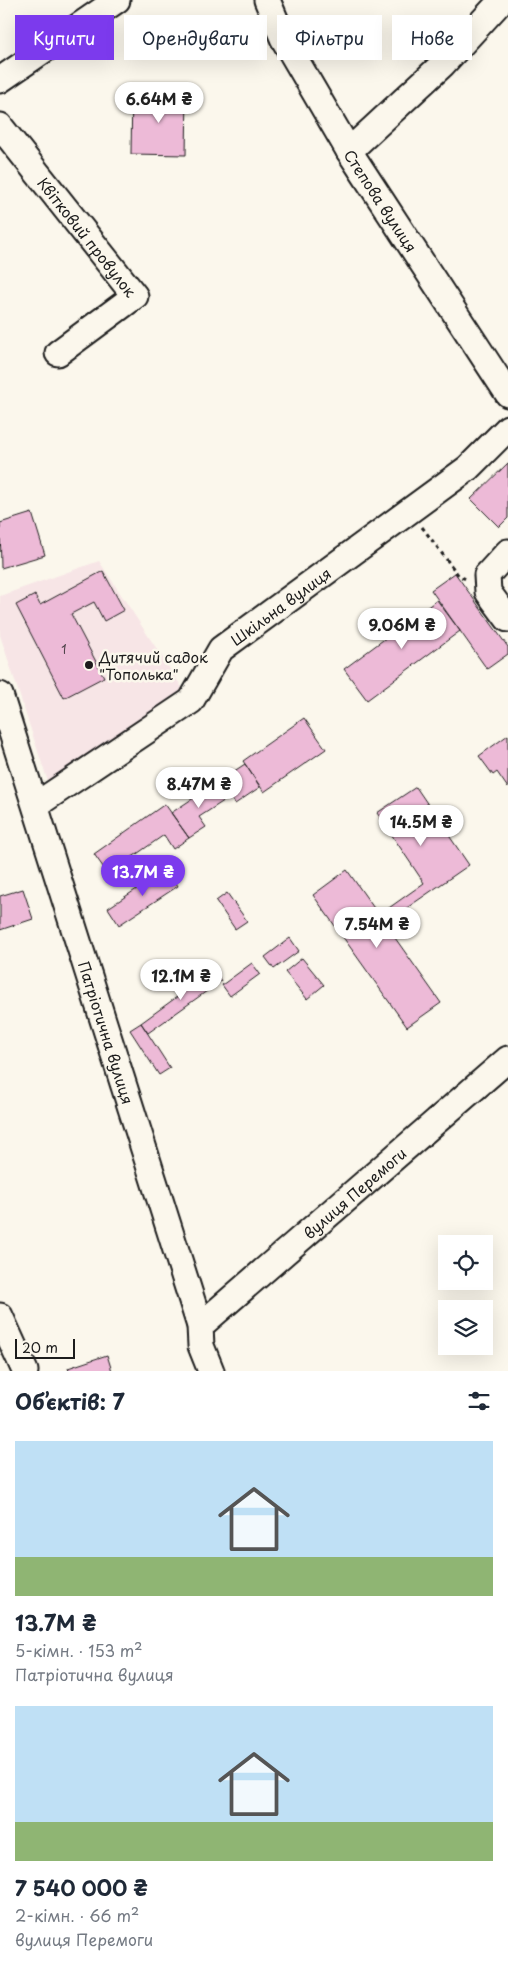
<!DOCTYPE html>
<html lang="uk">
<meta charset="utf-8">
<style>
body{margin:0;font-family:"Playpen Sans",sans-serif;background:#f2f2f3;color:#1f2937;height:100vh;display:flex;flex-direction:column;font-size:19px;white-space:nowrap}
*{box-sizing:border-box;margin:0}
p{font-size:16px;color:#747a83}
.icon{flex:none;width:28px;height:28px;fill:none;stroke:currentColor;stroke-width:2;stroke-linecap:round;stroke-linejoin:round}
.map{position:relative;height:1371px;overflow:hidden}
.details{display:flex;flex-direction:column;background:#fff;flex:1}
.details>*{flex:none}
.guide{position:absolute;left:15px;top:15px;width:479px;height:45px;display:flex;gap:10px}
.tools{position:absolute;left:438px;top:1235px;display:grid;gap:10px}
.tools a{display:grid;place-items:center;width:55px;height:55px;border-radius:0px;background:#fff;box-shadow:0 5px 20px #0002;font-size:25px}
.scale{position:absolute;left:15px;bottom:12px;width:60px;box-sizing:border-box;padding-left:5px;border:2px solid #1c1c1c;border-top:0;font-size:14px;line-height:18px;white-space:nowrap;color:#1c1c1c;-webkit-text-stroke:4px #fbf7ec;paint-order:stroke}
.price{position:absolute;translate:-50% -42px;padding:0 11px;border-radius:18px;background:#fff;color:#222;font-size:16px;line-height:32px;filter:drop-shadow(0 1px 2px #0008)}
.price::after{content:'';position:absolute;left:50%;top:30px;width:15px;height:11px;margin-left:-8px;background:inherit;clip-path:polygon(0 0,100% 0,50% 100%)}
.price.active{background:#7c3aed;color:#fff}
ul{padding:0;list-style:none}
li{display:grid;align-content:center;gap:10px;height:265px;padding:0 15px}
li span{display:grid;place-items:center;height:155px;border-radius:0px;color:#555}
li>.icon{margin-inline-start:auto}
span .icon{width:90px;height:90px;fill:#fffc;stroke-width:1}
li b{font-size:21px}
h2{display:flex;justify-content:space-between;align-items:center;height:60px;padding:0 15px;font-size:21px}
.pill{padding:0 18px;border-radius:0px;background:#fff;box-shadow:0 5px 20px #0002;font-size:18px;line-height:45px}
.pill.active{background:#7c3aed;color:#fff}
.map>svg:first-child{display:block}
.built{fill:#f7e5e6}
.building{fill:#edbad7;stroke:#1c1c1c}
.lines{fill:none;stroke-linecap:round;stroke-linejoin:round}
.minor-casing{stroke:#1c1c1c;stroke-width:29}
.path{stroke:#1c1c1c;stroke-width:3;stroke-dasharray:4 4;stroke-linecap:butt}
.minor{stroke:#fbf7ec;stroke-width:25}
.poi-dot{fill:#1c1c1c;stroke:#fbf7ec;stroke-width:2}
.labels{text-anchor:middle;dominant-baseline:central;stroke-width:5;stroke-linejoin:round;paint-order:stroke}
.number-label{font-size:12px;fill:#50444b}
.street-label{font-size:15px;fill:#1c1c1c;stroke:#fbf7ec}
.poi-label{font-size:15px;fill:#1c1c1c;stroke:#fbf7ec;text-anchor:start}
</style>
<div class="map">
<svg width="508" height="1371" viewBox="0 0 508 1371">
<rect width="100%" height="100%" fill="#fbf7ec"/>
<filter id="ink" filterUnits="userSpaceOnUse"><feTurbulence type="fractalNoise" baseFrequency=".02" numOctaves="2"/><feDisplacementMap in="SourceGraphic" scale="10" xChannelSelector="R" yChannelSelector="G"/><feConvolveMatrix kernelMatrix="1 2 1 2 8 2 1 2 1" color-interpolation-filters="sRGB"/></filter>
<g filter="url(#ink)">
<path class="built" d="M99,561L187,695L48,782L0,635V596Z"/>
<path class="building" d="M132,92L187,93L186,155L131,154Z
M508,463V518L499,527L471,499Z
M32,513L45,555L1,568L0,523Z
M103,571L124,610L104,621L94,602L71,614L104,677L64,698L16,605L35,595L40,605Z
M455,573L508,647V654L487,669L431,590Z
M437,600L460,631L367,700L344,669Z
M304,718L326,749L264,792L243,761Z
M508,735V788L497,772L493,775L479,756Z
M245,764L260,787L235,804L219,781Z
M219,781L230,797L199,817L206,827L189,838L171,813Z
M416,787L469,865L385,923L379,915L424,883L377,813Z
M165,804L189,838L173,849L164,835L108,874L94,854Z
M167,869L178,886L119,925L108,908Z
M347,870L441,1003L407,1027L313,895Z
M23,889L33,919L0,930V896Z
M227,893L247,921L235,929L216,901Z
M290,938L299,951L274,969L265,957Z
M302,958L324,985L307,999L285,972Z
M252,963L260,974L230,996L222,985Z
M214,970L221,981L148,1033L141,1023Z
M141,1023L170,1068L159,1075L130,1030Z
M107,1355L112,1371H69L68,1368Z"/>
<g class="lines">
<g class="minor-casing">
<g id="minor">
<path id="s1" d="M267,0L283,38L349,151L508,394"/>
<path d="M0,80L117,0"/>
<path id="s2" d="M0,126L135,296L58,353"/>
<path d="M349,151L443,64L502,0"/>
<path d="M508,552L487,575L488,592L508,619"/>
<path id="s3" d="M0,695L200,1326L201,1346L211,1371"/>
<path id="s4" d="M36,805L191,701L221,649L468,468L508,428"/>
<path d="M0,1316L25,1371"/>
<path id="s5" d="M200,1326L508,1059"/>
</g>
</g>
<path class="path" d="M422,527L459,576L466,579"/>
<use href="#minor" class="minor"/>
</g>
</g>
<circle class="poi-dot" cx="89" cy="665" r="5"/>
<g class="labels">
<g class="number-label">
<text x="64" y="649">1</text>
</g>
<g class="street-label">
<text stroke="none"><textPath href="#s1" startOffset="231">Степова вулиця</textPath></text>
<text stroke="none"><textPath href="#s2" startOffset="141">Квітковий провулок</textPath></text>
<text stroke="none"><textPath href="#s4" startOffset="320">Шкільна вулиця</textPath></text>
<text stroke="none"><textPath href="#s3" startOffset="354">Патріотична вулиця</textPath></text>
<text stroke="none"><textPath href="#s5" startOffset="204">вулиця Перемоги</textPath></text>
</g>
<g class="poi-label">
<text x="99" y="656">Дитячий садок<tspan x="99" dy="17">"Тополька"</tspan></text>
</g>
</g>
</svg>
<div class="tools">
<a><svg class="icon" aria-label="locate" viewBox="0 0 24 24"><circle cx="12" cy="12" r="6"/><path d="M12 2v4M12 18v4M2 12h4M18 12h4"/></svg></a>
<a><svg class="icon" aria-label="layers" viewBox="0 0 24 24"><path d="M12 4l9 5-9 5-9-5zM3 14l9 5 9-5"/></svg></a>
</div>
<div class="scale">20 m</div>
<b class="price" style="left:159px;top:124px">6.64M ₴</b>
<b class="price" style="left:402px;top:650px">9.06M ₴</b>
<b class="price" style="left:199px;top:809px">8.47M ₴</b>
<b class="price" style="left:421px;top:847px">14.5M ₴</b>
<b class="price active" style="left:143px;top:897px">13.7M ₴</b>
<b class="price" style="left:377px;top:949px">7.54M ₴</b>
<b class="price" style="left:181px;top:1001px">12.1M ₴</b>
<div class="guide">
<a class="pill active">Купити</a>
<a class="pill">Орендувати</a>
<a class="pill">Фільтри</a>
<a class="pill">Нове</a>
</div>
</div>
<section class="details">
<h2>Об’єктів: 7<svg class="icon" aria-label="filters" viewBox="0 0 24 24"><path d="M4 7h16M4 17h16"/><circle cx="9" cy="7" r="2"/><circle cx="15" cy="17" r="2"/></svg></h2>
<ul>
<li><span style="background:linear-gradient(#bfe0f5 75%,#8fb573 0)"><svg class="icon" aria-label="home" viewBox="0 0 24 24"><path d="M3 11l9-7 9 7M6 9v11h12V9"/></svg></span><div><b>13.7M ₴</b><p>5-кімн. · 153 m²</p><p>Патріотична вулиця</p></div></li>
<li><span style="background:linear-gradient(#bfe0f5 75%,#8fb573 0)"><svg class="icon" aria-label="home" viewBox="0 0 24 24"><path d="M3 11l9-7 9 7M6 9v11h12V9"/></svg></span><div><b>7 540 000 ₴</b><p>2-кімн. · 66 m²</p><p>вулиця Перемоги</p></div></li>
</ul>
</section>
